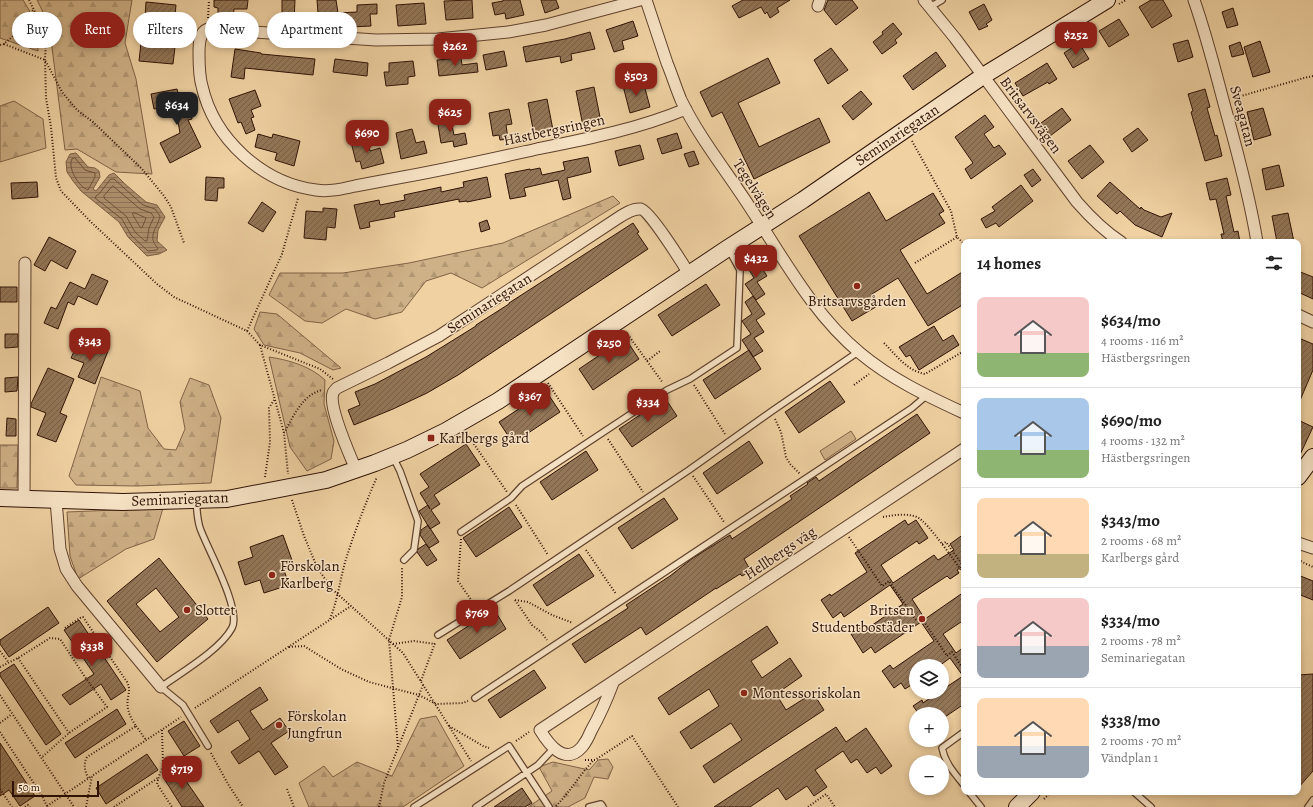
<!DOCTYPE html>
<meta charset="utf-8">
<style>
body{margin:0;font-family:Alegreya,serif;background:#f2f2f2;color:#222;height:100vh;display:flex;flex-direction:column;font-size:15px;white-space:nowrap}
*{box-sizing:border-box;margin:0}
p{font-size:13px;color:#767676}
.icon{flex:none;width:22px;height:22px;fill:none;stroke:currentColor;stroke-width:2;stroke-linecap:round;stroke-linejoin:round}
.map{position:relative;flex:1;overflow:hidden}
.drawer{position:absolute;left:961px;top:239px;width:340px;height:556px;display:flex;flex-direction:column;background:#fff;border-radius:8px;box-shadow:0 2px 6px #0003}
.drawer>*{flex:none}
.hud{position:absolute;left:12px;top:12px;width:380px;height:36px;display:flex;gap:8px}
.controls{position:absolute;left:909px;top:659px;display:grid;gap:8px}
.controls a{display:grid;place-items:center;width:40px;height:40px;border-radius:50%;background:#fff;box-shadow:0 2px 6px #0003;font-size:20px}
.scale{position:absolute;left:12px;bottom:10px;width:87px;box-sizing:border-box;padding-left:4px;border:2px solid #301306;border-top:0;font-size:11px;line-height:14px;white-space:nowrap;color:#301306;-webkit-text-stroke:3px #f5e1c3;paint-order:stroke}
.price{position:absolute;translate:-50% -34px;padding:0 9px;border-radius:8px;background:#8f2418;color:#fff;font-size:13px;line-height:26px;filter:drop-shadow(0 1px 2px #0008)}
.price::after{content:'';position:absolute;left:50%;top:24px;width:12px;height:9px;margin-left:-6px;background:inherit;clip-path:polygon(0 0,100% 0,50% 100%)}
.price.selected{background:#222;color:#fff}
ul{padding:0;list-style:none}
li{display:flex;align-items:center;gap:12px;height:100px;padding:0 16px}
li+li{border-top:1px solid #e0e0e0}
li span{display:grid;place-items:center;flex:none;width:112px;height:80px;border-radius:8px;color:#555}
li>.icon{margin-inline-start:auto}
span .icon{width:48px;height:48px;fill:#fffc;stroke-width:1}
li b{font-size:17px}
h2{display:flex;justify-content:space-between;align-items:center;height:48px;padding:0 16px;font-size:17px}
.pill{padding:0 14px;border-radius:18px;background:#fff;box-shadow:0 2px 6px #0003;font-size:14px;line-height:36px}
.pill.selected{background:#8f2418;color:#fff}
.map>svg:first-child{display:block}
.forest{fill:url(#forest-firs);stroke:#806246}
.park{fill:#cfb187;stroke:#806246}
.water{fill:url(#water-rules);stroke:#7c5e44}
.lines{fill:none;stroke-linecap:round;stroke-linejoin:round}
.shore{stroke:#6f523a;stroke-width:1}
.building{fill:url(#building-hatch);stroke:#301306;fill-rule:evenodd}
.lane-casing{stroke:#60422d;stroke-width:8}
.street-casing{stroke:#60422d;stroke-width:13}
.secondary-casing{stroke:#301306;stroke-width:18}
.path{stroke:#301306;stroke-width:2;stroke-dasharray:1 2;stroke-linecap:butt}
.lane{stroke:#f5e1c3;stroke-width:5.5}
.street{stroke:#f5e1c3;stroke-width:11}
.secondary{stroke:#f5e1c3;stroke-width:16}
.poi-dot{fill:#8f2418;stroke:#f5e1c3;stroke-width:1.5}
.labels{text-anchor:middle;dominant-baseline:central;stroke-width:3;stroke-linejoin:round;paint-order:stroke}
.street-label{font-size:15px;fill:#301306;stroke:#f5e1c3}
.poi-label{font-size:15px;fill:#301306;stroke:#f5e1c3;text-anchor:start}
</style>
<div class="map">
<svg width="1313" height="807" viewBox="0 0 1313 807">
<defs>
<pattern id="forest-firs" width="22" height="20" patternUnits="userSpaceOnUse"><rect width="22" height="20" fill="#cfb187"/><path d="M5 1l3.5 6h-7zM16 11l3.5 6h-7z" fill="#b29773"/></pattern>
<pattern id="water-rules" width="6" height="5" patternUnits="userSpaceOnUse"><rect width="6" height="5" fill="#ae906d"/><path d="M0 2.5h6" fill="none" stroke="#8e7458"/></pattern>
<pattern id="building-hatch" width="6" height="6" patternUnits="userSpaceOnUse"><rect width="6" height="6" fill="#937657"/><path d="M-1 1l2-2M0 6l6-6M5 7l2-2" fill="none" stroke="#786046"/></pattern>
</defs>
<rect width="100%" height="100%" fill="#efd1a2"/>
<filter id="stains"><feTurbulence type="fractalNoise" baseFrequency=".005" numOctaves="4"/><feColorMatrix values="0 0 0 0 .2 0 0 0 0 .09 0 0 0 0 .02 0 0 0 .5 -.17"/></filter>
<radialGradient id="worn" r=".72"><stop offset=".6" stop-color="#630" stop-opacity="0"/><stop offset="1" stop-color="#630" stop-opacity=".3"/></radialGradient>
<path class="forest" d="M0,0H23L29,10L38,34V51L0,38Z
M37,0H132L125,43L136,79L152,174L116,172L77,149L65,150L49,24Z
M14,101L43,119L46,148L0,162V106Z
M613,196L620,203L482,288L451,273L426,281L402,312L375,319L346,309L322,323L305,321L269,295L280,273H343L409,263L503,243Z
M260,312L277,314L341,368L333,370L300,353L264,345L254,329Z
M269,357C289,360 310,366 325,380L324,404L334,441L331,459L307,471L290,447Z
M101,377L140,391L148,428L164,449L176,450L185,429L180,402L190,378L209,385L221,418L211,483L137,486L76,485L69,476Z
M0,445H18L17,488H0Z
M163,508L154,539L126,549L78,579L70,556L67,512Z
M436,716L464,766L403,807H309L299,783L324,766L333,777L357,762L392,776L420,719Z
M608,759L613,767L608,779L594,777L585,798L568,807H528L552,791L539,767L553,762L589,770L598,760Z"/>
<path class="park" d="M851,431L856,439L825,460L820,451Z"/>
<path class="water" d="M76,153L88,167L95,168L99,171L100,177L93,189L96,191L109,175L114,173L125,184L146,202L157,205L165,217L158,230L157,241L167,250L159,254L147,256L128,237L119,222L81,191L73,181L67,172L66,162L70,154Z"/>
<g class="lines">
<path class="shore" d="M75,158L85,170L95,173V177L88,190C79,187 67,168 72,159Z
M111,179H114L143,205L155,209L160,216C158,228 146,236 158,248L157,250L148,251L131,235L122,219L95,198L96,196L99,194Z
M113,186L140,209L151,213L154,217L149,228L147,241H145L135,232L126,216L104,198V196Z
M133,213H135L146,218L142,228L140,227L133,215Z"/>
</g>
<path class="building" d="M214,0H248L247,9H234L233,20L218,19V8L214,7Z
M282,0H295L294,21H282Z
M317,0H336L338,13L357,12V5L377,4V14H370L371,26L350,27V24L319,26Z
M472,0L473,18L446,20L444,1Z
M503,0H520L524,15L506,19L505,13L495,15L492,3L503,1Z
M541,0H556L559,8L545,13Z
M743,0H790L777,8L779,12L770,18L767,12L765,14L761,7L739,18L732,6Z
M828,0H852L858,8L836,25L824,10Z
M1151,0H1163L1172,16L1152,28L1139,7Z
M146,2L176,5L172,46L175,47L173,64L139,61L141,43L155,45L158,19L145,17Z
M424,3L426,24L398,26L396,5Z
M984,4L992,20L986,24L988,26L979,30L969,12Z
M1233,8L1238,25L1227,28L1222,12Z
M1119,19L1129,35L1109,47L1099,31Z
M633,21L638,36L622,41L624,49L614,52L606,30Z
M893,23L902,34L895,40L897,43L882,54L873,42L883,34L882,32Z
M590,32L595,49L571,54L572,60L561,63L560,56L526,62L523,47L565,39Z
M1188,40L1193,57L1178,62L1173,44Z
M1260,41L1270,72L1253,77L1244,47Z
M1240,42L1244,54L1232,57L1229,46Z
M1079,43L1089,59L1073,68L1064,53Z
M831,48L848,70L828,84L814,60Z
M235,49L261,53V54L315,59L313,75L245,68L244,79L231,77Z
M504,51L507,66L486,70L483,55Z
M936,52L946,66L913,90L903,76Z
M461,58L462,65L477,63L478,72L439,76L437,60Z
M768,58L780,83L738,103L759,147L819,118L830,142L754,179L722,112L712,117L700,92Z
M335,59L368,63L367,76L333,72Z
M413,61L415,76L408,77V84L386,86L384,72H389V63Z
M1047,63L1057,79L1049,84L1048,82L1023,96L1015,83Z
M643,81L650,107L630,113L623,86Z
M594,87L601,122L583,126L576,91Z
M177,89L181,105L189,104L192,119L188,120L201,147L170,163L160,143L180,133L175,105L154,109L151,94Z
M1205,89L1210,107L1207,108L1215,136L1217,135L1222,156L1205,161L1191,112L1193,111L1188,94Z
M255,90L261,106L251,110L254,117L251,118L255,130L246,134L241,122L238,123L229,99Z
M861,91L872,104L853,120L842,106Z
M547,99L553,130L534,134L528,103Z
M1062,108L1071,120L1050,136L1041,123Z
M1263,108L1271,135L1254,140L1247,112Z
M509,109L512,124L506,125L508,139L500,140L499,135L493,136L489,113Z
M985,115L994,127L984,134L994,148L999,145L1006,154L971,179L965,169L973,163L955,137Z
M450,116L454,135L465,133L467,144L454,147L453,141L441,143L437,119Z
M1138,128L1148,140L1132,152L1123,139Z
M412,129L416,143L424,141L427,153L401,159L396,133Z
M677,133L682,148L662,154L657,139Z
M258,134L272,138L273,134L300,141L294,166L275,160L277,153L255,147Z
M366,138L370,151L380,148L384,163L362,169L360,161L356,162L351,142Z
M640,145L644,159L619,166L615,151Z
M1090,145L1104,162L1082,179L1068,161Z
M694,151L699,164L689,167L684,154Z
M588,157L591,172L567,178L571,198L563,200L558,180L524,188L526,196L510,199L505,174L530,169V170L540,168L542,175L561,171L565,170L563,162Z
M1279,165L1284,186L1266,190L1262,169Z
M1033,169L1041,180L1032,187L1024,175Z
M206,177L224,178V188H218L217,201L205,200Z
M487,177L491,197L467,202V201L459,202V199L394,212L395,217L369,222L370,227L360,229L354,205L379,200L380,205L405,200L404,195L441,187V192L464,187L463,182Z
M1227,178L1231,195L1226,196L1234,232L1238,231L1240,242H1223L1221,234H1224L1216,199L1210,200L1206,183Z
M37,182L38,197L12,199L11,183Z
M1110,182L1140,209L1141,207L1144,210L1161,217L1172,213L1162,237L1135,225L1120,211L1117,214L1097,196Z
M1021,185L1033,201L999,227L996,223L986,228L981,219L995,211L992,207Z
M869,192L886,221L933,193L944,211L939,214L945,223L900,250L927,294L964,271V304L928,326L898,278L872,294L879,305L852,321L799,236Z
M262,202L276,212L263,232L248,223Z
M323,208L337,209L335,228L327,227L326,240L304,238L306,211L323,212Z
M1288,213L1294,242H1277L1272,216Z
M487,220L490,229L481,232L479,223Z
M633,223L639,232L637,233L648,249L458,375L427,393L393,409L354,425L348,410L360,405L355,392L375,384L426,357L476,326V325L509,304V303Z
M49,237L76,251L67,269L51,260L45,271L34,265Z
M756,259L767,276L757,282L765,294L756,300L745,284L754,278L746,265Z
M1298,271L1313,277V299L1298,292Z
M92,274L108,281L97,305L78,296L74,305L68,302L58,329L44,323L51,307L56,309L70,282L85,289Z
M706,284L720,305L672,336L658,315Z
M0,287H17V302H0Z
M753,296L765,314L756,320L764,332L754,338L763,351L753,357L742,340L751,334L742,321L752,314L745,302Z
M934,326L943,341L953,335L959,345L919,370L910,355L906,357L899,347Z
M5,334H18V347L5,348Z
M625,338L639,359L593,390L579,369Z
M1301,339L1313,344V370L1298,405V348Z
M90,344L108,351L95,384L78,377L84,363L71,358L76,347L87,351Z
M749,350L761,369L715,399L703,380Z
M48,368L74,379L60,413L67,416L56,442L37,435L46,413L31,407V404Z
M18,377L17,391L5,392V378Z
M830,381L845,402L799,433L785,412Z
M546,391L560,412L513,443L499,422Z
M665,398L677,416L632,447L619,429Z
M917,414L930,433L744,559L751,571L742,576L740,574L716,589V588L646,635L641,627L585,663L572,644L628,608L626,605L670,576L693,558L730,535L732,539L792,499L790,496L808,484L807,483L816,477L819,481Z
M7,418L16,419V436H6Z
M1298,420L1313,427L1298,459Z
M749,441L763,463L717,494L703,473Z
M466,444L480,465L434,495L440,504L431,510L440,523L430,529L419,511L428,505L430,509L420,493L429,487L420,474Z
M586,451L598,470L552,500L540,482Z
M664,498L678,519L632,549L618,528Z
M509,507L522,527L476,557L463,538Z
M905,520L908,525L916,520L928,538L919,544L917,541L881,565L893,583L934,555L938,560L954,550L950,544L964,534V565L957,570L959,573L950,579L947,576L912,599L925,619L964,592V620L943,634L956,653L964,647V704L942,719V714H919L913,706L922,700L923,703L939,692H942V690L963,676L950,658L939,666H916V682L905,689L901,683L894,688L882,671L890,665L893,669L934,641L921,622L875,653L871,647L863,653L851,634L860,628L862,632L903,604L890,585L844,617L841,612L833,618L821,600L830,594L831,596L867,572L855,553Z
M428,525L439,542L429,548L420,535L421,530Z
M283,535L293,563L284,570L289,585L264,593L260,580L245,585L238,562L253,557L250,547Z
M426,544L437,560L427,566L417,552L418,549Z
M579,554L594,576L547,606L533,585Z
M159,558L208,619L157,662L107,601ZM156,588L179,617L160,632L136,604Z
M1298,575L1313,581V600L1298,594Z
M48,607L59,623L9,657L0,644V640Z
M494,609L506,629L460,659L447,640Z
M79,620L126,690L111,700L101,684L70,705L62,695L94,674L64,630Z
M767,626L778,643L751,661L762,678L790,658L802,676L776,694L786,710L813,693L824,710L714,783L703,766L742,740L731,723L691,749L680,732L719,706L709,689L669,715L658,698Z
M14,664L61,734L46,745L0,676V673Z
M534,670L546,688L500,718L488,700Z
M1313,674V771L1298,788V675Z
M260,687L268,700L250,711L263,730L280,718L289,731L271,743L288,767L275,775L259,751L239,764L231,752L250,739L238,720L218,733L210,721Z
M117,709L126,724L75,758L65,743Z
M184,721L200,746L184,756L168,731Z
M836,727L846,742L866,728L892,766L881,774L876,767L867,773L857,759L851,763L843,751L815,770L827,787L814,796L807,786L786,800L778,788L750,807H714Z
M0,743L35,796L20,806L9,790L0,796Z
M147,754L158,770L106,804L96,788Z
M177,768L204,807H182L163,777Z
M522,788L532,803L525,807H494Z"/>
<g class="lines">
<g class="lane-casing">
<path id="lane" d="M930,7L942,0
M393,457L400,471L418,521L414,550L404,560
M196,500C197,509 197,519 200,528C207,548 242,610 232,628C220,650 182,672 161,687L183,705L208,746
M461,532L511,498L522,486L667,390L690,379L737,348L740,270L729,250
M438,635L509,591L689,470L772,411L858,352
M475,698L912,408L926,396
M964,732L942,748C945,763 955,774 964,785
M969,792L981,807
M1134,792L1151,807
M414,807L509,746L549,807
M476,807L538,765L553,749
M589,807L601,804L603,807
M1308,807L1313,800"/>
</g>
<g class="street-casing">
<path id="street" d="M640,0L546,25L508,32L438,39L376,40L208,29C199,32 199,45 199,53C199,64 199,76 202,86C214,139 262,183 316,190C329,192 342,189 355,186C371,183 387,180 403,177C448,169 492,159 537,149C587,139 638,129 686,109
M646,0C653,21 660,42 667,63C672,75 676,88 681,100C700,139 728,173 751,209C784,259 813,314 860,353C891,379 927,396 964,413
M924,0L955,38L1077,202C1091,218 1104,231 1121,242
M1194,0C1207,37 1216,74 1226,111C1238,154 1250,198 1257,242
M818,6L820,0
M1298,315L1313,322
M356,470C350,455 328,407 333,393C333,392 336,389 337,388L388,363L439,336L618,218C624,214 633,208 641,209C650,211 683,264 689,274
M24,499L25,263
M56,500L60,549L66,569L77,586L161,687
M1298,543L1313,548
M613,683C607,699 600,715 591,731C589,736 586,742 582,747C565,766 549,745 540,730L964,449"/>
</g>
<g class="secondary-casing">
<path id="secondary" d="M1298,477L1313,457
M0,498L123,502L227,499L326,480L375,463L407,450L446,431L498,401L689,274L728,248L803,200L983,76L1107,0
M1017,807L1032,792"/>
</g>
<path class="path" d="M29,0L42,26L46,39L45,60L46,98L51,127L56,178L61,191L91,222L157,284L174,297L247,331L260,345L320,369L333,379
M1119,4L1126,0
M208,18L209,0
M4,44L45,60L62,92L77,110L93,122L142,169L164,196L171,207L184,243
M0,45L4,44L21,29L33,10
M1234,98L1304,78L1313,76
M912,141L951,211L957,237L964,244
M915,263L957,237
M247,331L282,254L298,198
M626,332L663,383
M884,343C897,356 906,370 925,374L964,351
M260,345L284,433L288,474
M647,361L660,351
M548,383L583,436
M694,385L725,434
M854,385L869,374
M775,419L781,432L786,457L790,464L800,474
M284,433C293,417 302,395 322,390
M467,434L507,492
M608,439L643,492
M693,476L724,522
M265,477L270,442L269,408L274,400
M292,500L304,536L317,567L331,588L403,653L471,761
M516,505L548,555
M883,517C894,515 906,513 917,517C928,522 955,562 964,574
M849,537L882,586L889,581L916,620L921,617L947,656L952,652L964,670
M461,539L458,581L474,604
M942,544L946,542L964,567
M586,550L616,594
M1298,560L1313,567
M515,600L528,602L552,615L573,623
M515,600L532,625L541,632L547,640
M330,619C338,599 340,579 346,559C355,531 365,504 377,477
M65,628L80,618L83,617L127,682C130,688 129,691 128,698C126,709 130,717 136,726L87,757C83,764 85,771 88,778
M393,644L414,641L435,644
M289,647L304,646L341,669L369,682L419,695L436,704L463,703L468,701
M0,651L9,663
M18,658L69,733
M0,667L18,658L50,638L60,639L85,677L107,707L69,733L41,758
M421,681L435,643
M0,695L74,807
M195,708L351,606
M0,723L12,714
M136,726L146,740
M449,726L483,746L489,748
M162,730L163,766L159,776L157,784L172,807
M0,732L41,794L47,806L45,807
M516,741L529,732
M398,747L389,640L402,597V568
M211,753L228,784L243,807
M585,760H595L632,736L678,807
M0,789L12,807
M287,789L294,807
M1044,799L1051,792
M47,806L92,776
M556,806C570,792 580,774 594,760
M25,807L28,805L30,807
M86,807L92,776L181,717
M114,807L158,778
M379,807L384,783L423,685
M808,807L826,794L835,807"/>
<use href="#lane" class="lane"/>
<use href="#street" class="street"/>
<use href="#secondary" class="secondary"/>
</g>
<g class="poi-dot">
<circle cx="857" cy="286" r="4"/>
<rect x="427" y="434" width="8" height="8" rx="2"/>
<circle cx="272" cy="575" r="4"/>
<circle cx="187" cy="610" r="4"/>
<circle cx="922" cy="619" r="4"/>
<circle cx="744" cy="693" r="4"/>
<circle cx="279" cy="725" r="4"/>
</g>
<g class="labels">
<g class="street-label">
<text transform="translate(1031 115) rotate(53)">Britsarvsvägen</text>
<text transform="translate(1243 116) rotate(75)">Sveagatan</text>
<text transform="translate(554 130) rotate(-12)">Hästbergsringen</text>
<text transform="translate(897 135) rotate(-34)">Seminariegatan</text>
<text transform="translate(755 189) rotate(57)">Tegelvägen</text>
<text transform="translate(489 303) rotate(-33)">Seminariegatan</text>
<text transform="translate(180 499) rotate(-2)">Seminariegatan</text>
<text transform="translate(780 553) rotate(-34)">Hellbergs väg</text>
</g>
<g class="poi-label">
<text x="857" y="301" text-anchor="middle">Britsarvsgården</text>
<text x="439" y="438">Karlbergs gård</text>
<text x="280" y="566">Förskolan<tspan x="280" dy="17">Karlberg</tspan></text>
<text x="195" y="610">Slottet</text>
<text x="914" y="610" text-anchor="end">Britsen<tspan x="914" dy="17">Studentbostäder</tspan></text>
<text x="752" y="693">Montessoriskolan</text>
<text x="287" y="716">Förskolan<tspan x="287" dy="17">Jungfrun</tspan></text>
</g>
</g>
<rect width="100%" height="100%" filter="url(#stains)"/>
<rect width="100%" height="100%" fill="url(#worn)"/>
</svg>
<div class="controls">
<a><svg class="icon" aria-label="layers" viewBox="0 0 24 24"><path d="M12 4l9 5-9 5-9-5zM3 14l9 5 9-5"/></svg></a>
<a>+</a>
<a>−</a>
</div>
<div class="scale">50 m</div>
<b class="price" style="left:1076px;top:56px">$252</b>
<b class="price" style="left:455px;top:67px">$262</b>
<b class="price" style="left:636px;top:97px">$503</b>
<b class="price selected" style="left:177px;top:126px">$634</b>
<b class="price" style="left:450px;top:133px">$625</b>
<b class="price" style="left:367px;top:154px">$690</b>
<b class="price" style="left:756px;top:279px">$432</b>
<b class="price" style="left:90px;top:362px">$343</b>
<b class="price" style="left:609px;top:364px">$250</b>
<b class="price" style="left:530px;top:417px">$367</b>
<b class="price" style="left:648px;top:423px">$334</b>
<b class="price" style="left:477px;top:634px">$769</b>
<b class="price" style="left:92px;top:667px">$338</b>
<b class="price" style="left:182px;top:790px">$719</b>
<div class="hud">
<a class="pill">Buy</a>
<a class="pill selected">Rent</a>
<a class="pill">Filters</a>
<a class="pill">New</a>
<a class="pill">Apartment</a>
</div>
<section class="drawer">
<h2>14 homes<svg class="icon" aria-label="filters" viewBox="0 0 24 24"><path d="M4 7h16M4 17h16"/><circle cx="9" cy="7" r="2"/><circle cx="15" cy="17" r="2"/></svg></h2>
<ul>
<li><span style="background:linear-gradient(#f6c9c9 70%,#8fb573 0)"><svg class="icon" aria-label="home" viewBox="0 0 24 24"><path d="M3 11l9-7 9 7M6 9v11h12V9"/></svg></span><div><b>$634/mo</b><p>4 rooms · 116 m²</p><p>Hästbergsringen</p></div></li>
<li><span style="background:linear-gradient(#a9c7e8 65%,#8fb573 0)"><svg class="icon" aria-label="home" viewBox="0 0 24 24"><path d="M3 11l9-7 9 7M6 9v11h12V9"/></svg></span><div><b>$690/mo</b><p>4 rooms · 132 m²</p><p>Hästbergsringen</p></div></li>
<li><span style="background:linear-gradient(#ffd9b3 70%,#c2b280 0)"><svg class="icon" aria-label="home" viewBox="0 0 24 24"><path d="M3 11l9-7 9 7M6 9v11h12V9"/></svg></span><div><b>$343/mo</b><p>2 rooms · 68 m²</p><p>Karlbergs gård</p></div></li>
<li><span style="background:linear-gradient(#f6c9c9 60%,#9aa5b1 0)"><svg class="icon" aria-label="home" viewBox="0 0 24 24"><path d="M3 11l9-7 9 7M6 9v11h12V9"/></svg></span><div><b>$334/mo</b><p>2 rooms · 78 m²</p><p>Seminariegatan</p></div></li>
<li><span style="background:linear-gradient(#ffd9b3 60%,#9aa5b1 0)"><svg class="icon" aria-label="home" viewBox="0 0 24 24"><path d="M3 11l9-7 9 7M6 9v11h12V9"/></svg></span><div><b>$338/mo</b><p>2 rooms · 70 m²</p><p>Vändplan 1</p></div></li>
</ul>
</section>
</div>
